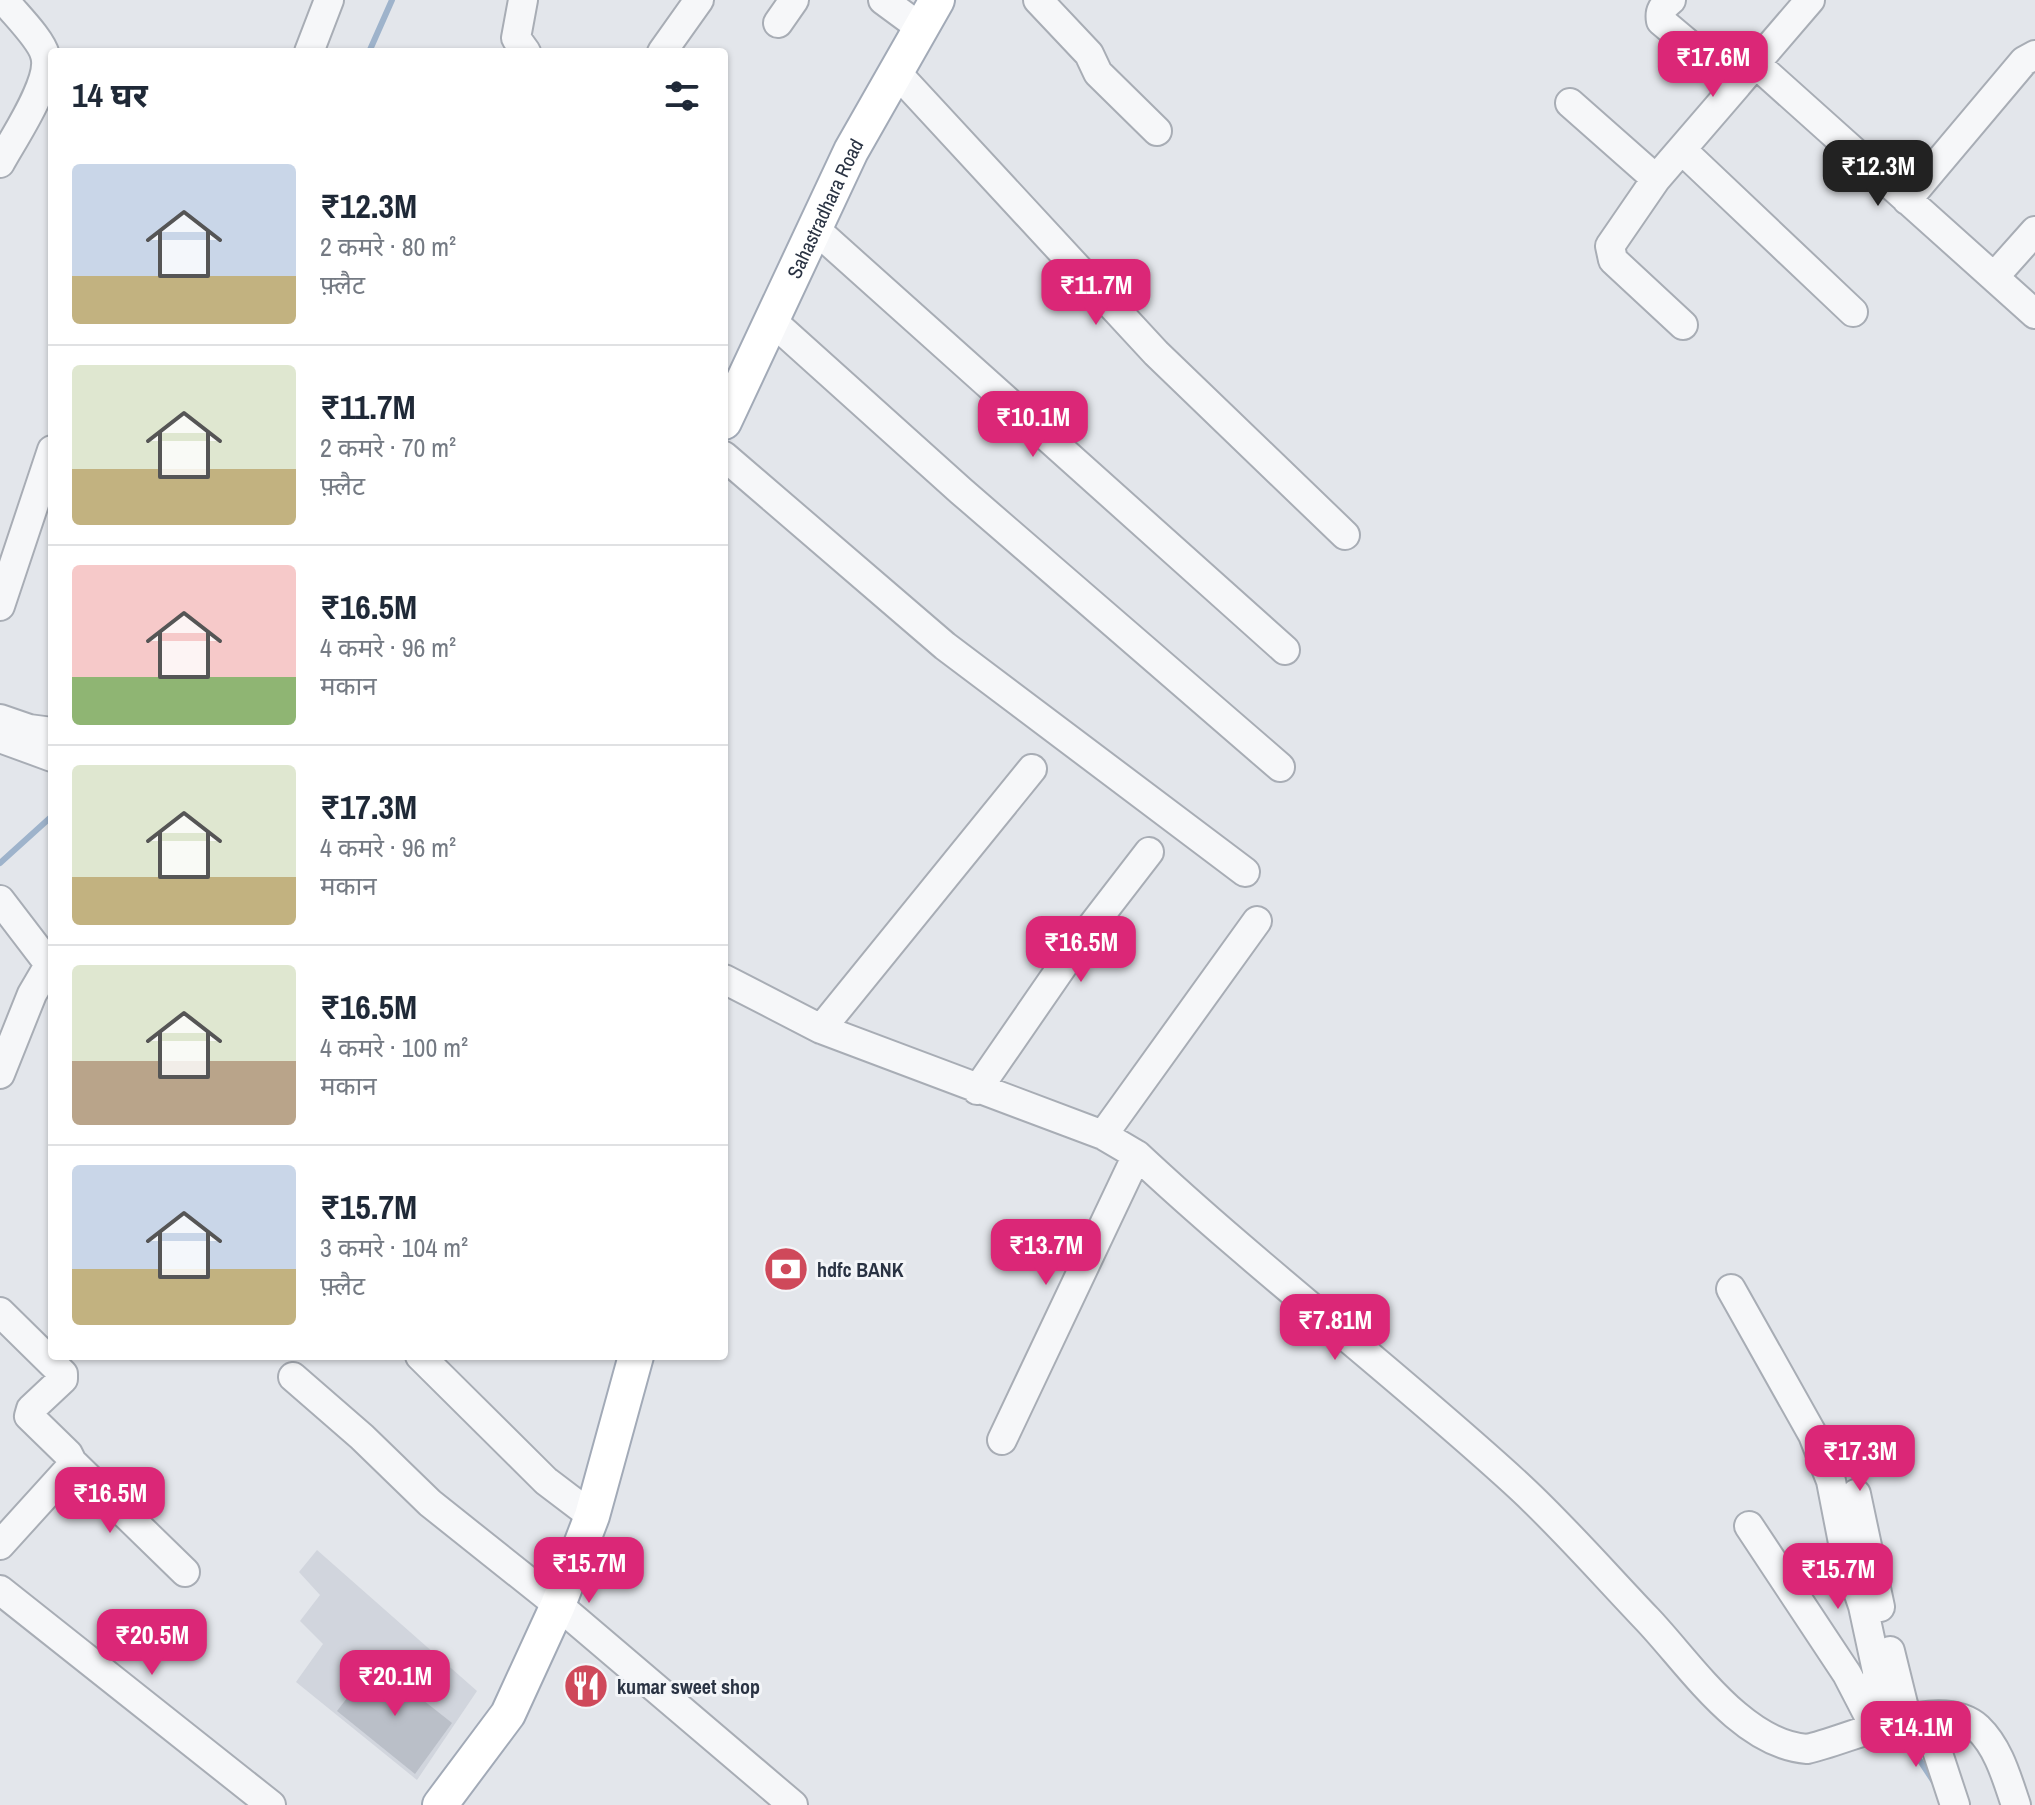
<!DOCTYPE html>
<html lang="hi">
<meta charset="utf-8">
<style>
body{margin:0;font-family:"Archivo Narrow","Noto Sans Devanagari",sans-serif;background:#f6f6f7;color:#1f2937;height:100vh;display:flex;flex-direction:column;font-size:30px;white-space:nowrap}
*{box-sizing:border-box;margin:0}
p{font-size:26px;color:#747a83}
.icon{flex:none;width:44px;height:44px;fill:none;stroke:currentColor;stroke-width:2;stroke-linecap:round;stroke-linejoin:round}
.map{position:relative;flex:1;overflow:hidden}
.side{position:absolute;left:48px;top:48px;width:680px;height:1312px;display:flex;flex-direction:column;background:#fff;border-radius:8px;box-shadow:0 2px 6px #0004}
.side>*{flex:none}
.price{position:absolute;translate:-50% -68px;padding:0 18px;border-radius:16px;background:#db2777;color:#fff;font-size:26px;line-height:52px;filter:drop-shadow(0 2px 4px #0008)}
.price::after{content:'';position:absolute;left:50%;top:48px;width:24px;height:18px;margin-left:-12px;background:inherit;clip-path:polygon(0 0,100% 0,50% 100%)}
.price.on{background:#222;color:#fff}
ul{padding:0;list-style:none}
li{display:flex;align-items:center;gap:24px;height:200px;padding:0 24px}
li+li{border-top:2px solid #e0e1e3}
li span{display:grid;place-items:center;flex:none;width:224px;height:160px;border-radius:8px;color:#555}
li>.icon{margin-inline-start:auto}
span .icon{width:96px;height:96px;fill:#fffc;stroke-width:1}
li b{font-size:34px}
h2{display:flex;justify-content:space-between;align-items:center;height:96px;padding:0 24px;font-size:34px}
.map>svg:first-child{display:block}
.built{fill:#d1d5dd}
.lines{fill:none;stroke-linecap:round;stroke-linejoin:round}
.stream{stroke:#9eb3cb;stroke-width:6}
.building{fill:#babfc8}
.minor-casing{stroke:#a8adb5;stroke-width:32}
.major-casing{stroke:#a2aab7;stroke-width:38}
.minor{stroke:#f6f7f9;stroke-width:28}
.major{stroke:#fff;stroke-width:34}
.labels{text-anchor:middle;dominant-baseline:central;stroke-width:6;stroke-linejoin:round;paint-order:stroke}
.street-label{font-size:20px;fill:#2a3343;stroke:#f3f5f8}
.poi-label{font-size:20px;font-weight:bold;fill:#2a3343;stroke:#f3f5f8;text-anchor:start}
</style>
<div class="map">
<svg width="2035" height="1805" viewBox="0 0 2035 1805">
<rect width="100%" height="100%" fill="#e3e6eb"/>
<path class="built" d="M317,1550L477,1691L417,1780L296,1682L323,1644L300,1621L320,1595L299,1572Z"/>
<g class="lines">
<path class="stream" d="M369,52L392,0
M0,863L52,816
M1904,1729L1909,1744L1936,1785"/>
</g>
<path class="building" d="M375,1662L452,1723L415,1774L337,1711Z"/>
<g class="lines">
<g class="minor-casing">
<path id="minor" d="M523,0L516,38L526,52
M883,0L921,28
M1038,0L1089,54L1098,73L1157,131
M1671,0C1663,7 1659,10 1661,21L1737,85L1810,0
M778,23L794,0
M309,52L329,0
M662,52L699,0
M1755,63L2035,314
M896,72L1156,353L1345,535
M1570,103L1656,179
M1682,150L1853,312
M0,163C13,139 53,81 45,55C41,39 15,14 4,0
M1907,200L2024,61L2035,55
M815,229L1285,650
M1994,277L2035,231
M772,321L961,491L1280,767
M1683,325L1613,260L1610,246L1656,179L1737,85
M724,456L945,646L1245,872
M0,606L52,450
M0,719L29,729L52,732
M0,738L52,757
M0,900L52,968
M724,979L821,1029L1103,1135L1137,1155C1261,1271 1396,1373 1521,1488C1565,1529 1605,1575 1647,1619C1689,1663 1741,1744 1807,1749C1850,1740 1940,1693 1978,1728C1999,1748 2007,1779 2016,1805
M821,1029L1032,769
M0,1074L32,994L49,965
M977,1090L1075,948L1149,852
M1103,1135L1257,921
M1731,1289L1813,1435L1831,1481L1845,1553L1863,1606L1877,1671L1878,1700L1870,1718
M0,1312L63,1374V1379L31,1409L29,1416L68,1454L72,1462L69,1469L0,1545
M420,1356L546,1481L592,1516
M293,1377L362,1437L430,1503L558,1605L793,1805
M1002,1440L1137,1155
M72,1462L185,1572
M1856,1494L1880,1607
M1749,1526L1847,1674L1875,1728
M0,1590L271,1805
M1890,1651L1907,1720
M1926,1717L1955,1805"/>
</g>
<g class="major-casing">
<g id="major">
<path id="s1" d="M724,422L851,151L937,0"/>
<path d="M440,1805L508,1714L558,1605L592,1516L636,1356"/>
</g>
</g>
<use href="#minor" class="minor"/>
<use href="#major" class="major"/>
</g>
<defs>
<g id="bank-disc" transform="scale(2.3)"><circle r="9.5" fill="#cf495a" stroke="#f3f5f8"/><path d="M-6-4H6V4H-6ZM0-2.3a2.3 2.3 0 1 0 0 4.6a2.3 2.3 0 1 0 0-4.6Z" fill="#fff"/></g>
<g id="restaurant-disc" transform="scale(2.3)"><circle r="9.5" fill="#cf495a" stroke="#f3f5f8"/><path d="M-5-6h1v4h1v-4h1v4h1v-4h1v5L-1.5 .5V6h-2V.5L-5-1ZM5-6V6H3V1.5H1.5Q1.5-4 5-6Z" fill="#fff"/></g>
</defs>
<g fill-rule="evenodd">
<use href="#bank-disc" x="786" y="1269"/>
<use href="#restaurant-disc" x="586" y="1686"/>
</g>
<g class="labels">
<g class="street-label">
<text stroke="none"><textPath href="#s1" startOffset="236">Sahastradhara Road</textPath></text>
</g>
<g class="poi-label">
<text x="817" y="1269">hdfc BANK</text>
<text x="617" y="1686">kumar sweet shop</text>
</g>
</g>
</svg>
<b class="price" style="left:1713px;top:99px">₹17.6M</b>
<b class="price on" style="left:1878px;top:208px">₹12.3M</b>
<b class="price" style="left:1096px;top:327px">₹11.7M</b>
<b class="price" style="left:1033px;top:459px">₹10.1M</b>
<b class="price" style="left:1081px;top:984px">₹16.5M</b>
<b class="price" style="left:1046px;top:1287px">₹13.7M</b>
<b class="price" style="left:1335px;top:1362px">₹7.81M</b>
<b class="price" style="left:1860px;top:1493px">₹17.3M</b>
<b class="price" style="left:110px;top:1535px">₹16.5M</b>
<b class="price" style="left:589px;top:1605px">₹15.7M</b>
<b class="price" style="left:1838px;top:1611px">₹15.7M</b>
<b class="price" style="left:152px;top:1677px">₹20.5M</b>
<b class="price" style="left:395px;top:1718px">₹20.1M</b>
<b class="price" style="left:1916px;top:1769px">₹14.1M</b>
<section class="side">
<h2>14 घर<svg class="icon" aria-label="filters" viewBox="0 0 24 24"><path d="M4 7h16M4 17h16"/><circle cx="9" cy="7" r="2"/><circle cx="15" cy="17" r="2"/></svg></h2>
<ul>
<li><span style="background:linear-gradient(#c9d6e8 70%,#c2b280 0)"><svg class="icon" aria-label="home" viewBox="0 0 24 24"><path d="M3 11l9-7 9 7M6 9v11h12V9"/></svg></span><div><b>₹12.3M</b><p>2 कमरे · 80 m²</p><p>फ़्लैट</p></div></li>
<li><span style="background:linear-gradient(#dfe7d0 65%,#c2b280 0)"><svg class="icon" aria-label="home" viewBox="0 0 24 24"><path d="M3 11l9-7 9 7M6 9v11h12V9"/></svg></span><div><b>₹11.7M</b><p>2 कमरे · 70 m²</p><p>फ़्लैट</p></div></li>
<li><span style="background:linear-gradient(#f6c9c9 70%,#8fb573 0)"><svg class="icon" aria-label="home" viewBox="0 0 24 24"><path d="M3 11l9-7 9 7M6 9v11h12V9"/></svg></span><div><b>₹16.5M</b><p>4 कमरे · 96 m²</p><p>मकान</p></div></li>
<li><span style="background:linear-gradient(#dfe7d0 70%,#c2b280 0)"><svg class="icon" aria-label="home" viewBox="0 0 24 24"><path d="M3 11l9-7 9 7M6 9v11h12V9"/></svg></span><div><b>₹17.3M</b><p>4 कमरे · 96 m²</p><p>मकान</p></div></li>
<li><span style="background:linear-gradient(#dfe7d0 60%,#b9a48a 0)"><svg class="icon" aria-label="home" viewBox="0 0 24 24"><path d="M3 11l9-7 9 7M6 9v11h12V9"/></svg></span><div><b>₹16.5M</b><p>4 कमरे · 100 m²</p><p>मकान</p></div></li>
<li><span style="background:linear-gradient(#c9d6e8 65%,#c2b280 0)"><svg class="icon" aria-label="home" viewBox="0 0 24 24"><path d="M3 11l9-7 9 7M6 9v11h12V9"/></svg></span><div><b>₹15.7M</b><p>3 कमरे · 104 m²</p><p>फ़्लैट</p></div></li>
</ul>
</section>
</div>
